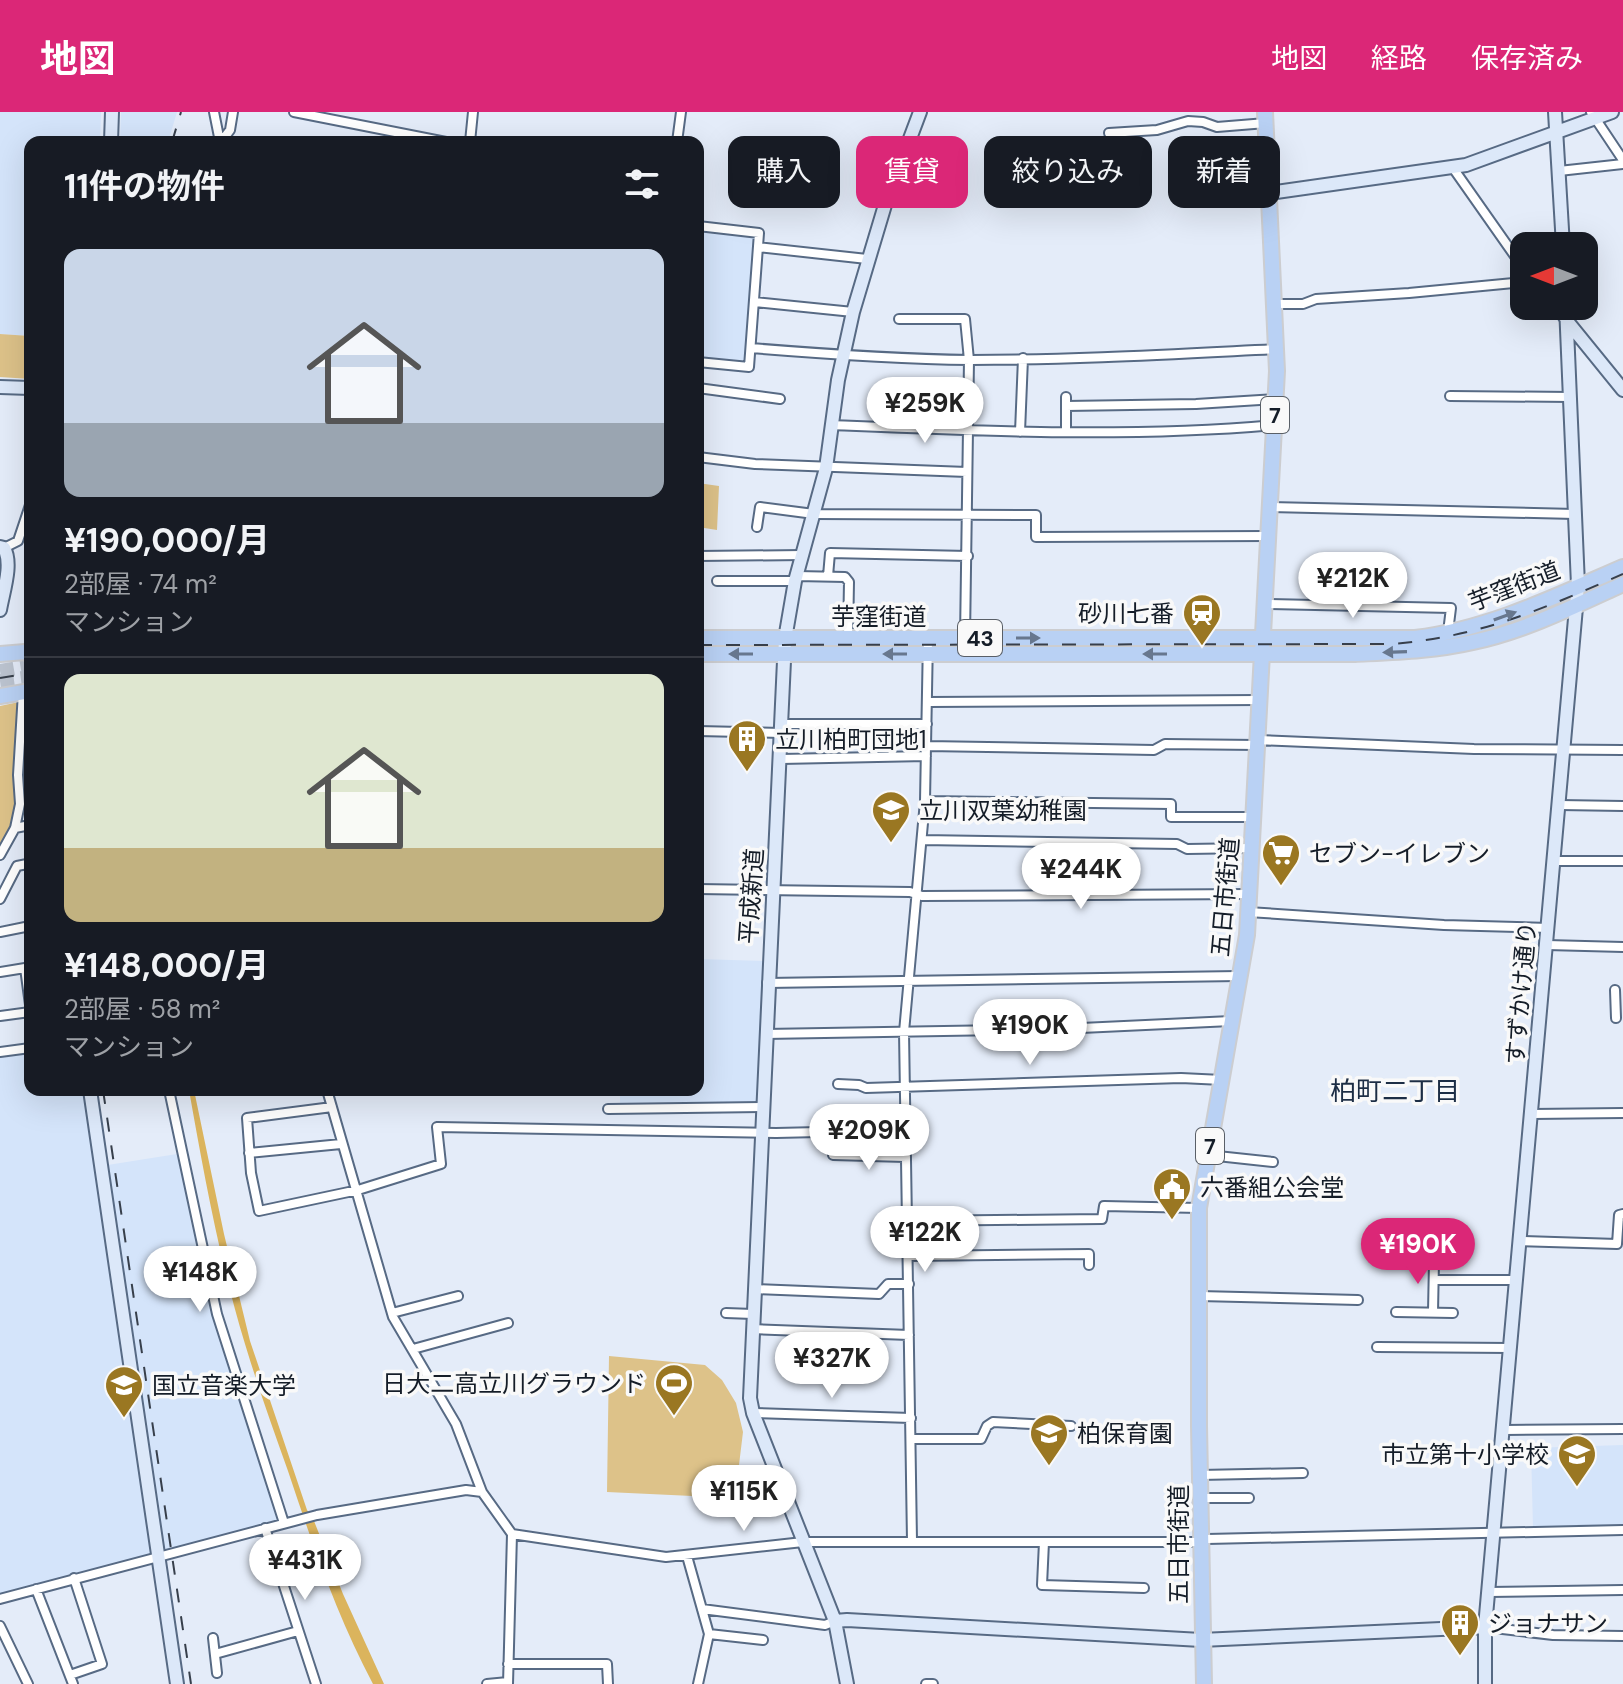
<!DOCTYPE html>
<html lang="ja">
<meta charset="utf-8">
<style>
body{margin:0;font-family:"DM Sans","Noto Sans JP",sans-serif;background:#20242c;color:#f1f3f6;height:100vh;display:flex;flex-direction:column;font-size:30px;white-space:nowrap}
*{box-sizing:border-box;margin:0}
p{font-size:26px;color:#9ea1a6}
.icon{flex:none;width:44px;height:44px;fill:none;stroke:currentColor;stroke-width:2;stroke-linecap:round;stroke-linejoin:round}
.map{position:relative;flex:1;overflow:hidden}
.panel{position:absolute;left:24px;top:24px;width:680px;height:960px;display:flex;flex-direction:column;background:#171b24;border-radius:16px;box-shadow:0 8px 32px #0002}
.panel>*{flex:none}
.banner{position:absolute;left:728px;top:24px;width:760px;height:72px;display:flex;gap:16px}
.needle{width:52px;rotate:270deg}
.controls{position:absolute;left:1510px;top:120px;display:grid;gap:16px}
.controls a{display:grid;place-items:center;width:88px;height:88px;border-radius:16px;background:#171b24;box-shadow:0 8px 32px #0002;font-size:40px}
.price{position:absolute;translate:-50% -68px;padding:0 18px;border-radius:28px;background:#fff;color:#222;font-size:26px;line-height:52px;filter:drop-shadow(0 2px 4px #0008)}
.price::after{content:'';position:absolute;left:50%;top:48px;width:24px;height:18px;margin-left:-12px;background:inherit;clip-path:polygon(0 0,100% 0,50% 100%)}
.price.current{background:#db2777;color:#fff}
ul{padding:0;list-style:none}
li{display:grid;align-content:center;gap:16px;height:424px;padding:0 40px}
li+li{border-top:2px solid #363941}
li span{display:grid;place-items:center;height:248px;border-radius:16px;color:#555}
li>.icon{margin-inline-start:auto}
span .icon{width:144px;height:144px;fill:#fffc;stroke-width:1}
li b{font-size:34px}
h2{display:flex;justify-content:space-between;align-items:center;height:96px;padding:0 40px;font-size:34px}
.chip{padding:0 28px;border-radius:16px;background:#171b24;box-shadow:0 8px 32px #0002;font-size:28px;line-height:72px}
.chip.current{background:#db2777;color:#fff}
header{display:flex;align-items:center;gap:48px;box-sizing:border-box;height:112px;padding:0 40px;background:#db2777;color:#fff}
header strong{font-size:38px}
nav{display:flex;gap:44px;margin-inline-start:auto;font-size:28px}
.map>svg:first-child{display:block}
.built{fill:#d4e4fa}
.green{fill:#ddc289}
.water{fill:#dbb45d}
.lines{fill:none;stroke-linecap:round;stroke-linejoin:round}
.primary-tunnel{stroke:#bbc3cf;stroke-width:14;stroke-dasharray:14 7;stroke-linecap:butt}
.street-casing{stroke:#576a84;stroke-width:12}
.secondary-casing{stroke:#576a84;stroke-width:16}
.primary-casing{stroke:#cccdd0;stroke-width:18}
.street{stroke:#fff;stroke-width:8}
.secondary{stroke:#dce8f9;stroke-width:12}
.primary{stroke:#b9d1f4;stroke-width:14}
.rail{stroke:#373f4b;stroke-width:2;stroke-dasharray:14 14;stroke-linecap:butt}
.oneway{fill:#67778e}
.labels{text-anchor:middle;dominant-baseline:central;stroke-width:7;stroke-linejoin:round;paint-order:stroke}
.shield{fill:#f9f9f9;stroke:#595f67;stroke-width:2}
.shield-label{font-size:22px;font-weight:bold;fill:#151d28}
.street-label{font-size:24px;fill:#151d28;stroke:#f9f9f9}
.poi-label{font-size:24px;fill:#151d28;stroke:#f9f9f9;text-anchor:start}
.neighbourhood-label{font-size:26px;fill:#1d2e45;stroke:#f9f9f9}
</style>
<header>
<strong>地図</strong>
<nav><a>地図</a><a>経路</a><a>保存済み</a></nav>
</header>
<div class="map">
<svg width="1623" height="1572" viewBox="0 0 1623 1572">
<rect width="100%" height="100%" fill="#e4ecf9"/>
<path class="built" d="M0,0H101L100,30H30V224L0,222Z
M121,0H177L168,30H120Z
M698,116L754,123L756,126L746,248L743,250L698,245Z
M698,847L765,849L759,990L620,991V978H698Z
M30,940V978H82L95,1055L177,1042L213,1207L282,1407L0,1483V944Z
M1623,1333V1415L1533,1416L1531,1336Z"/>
<path class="green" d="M0,222L30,224V267L0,265Z
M698,371L719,374L717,418L698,415Z
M19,590L13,663L16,692L11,714L0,735V594Z
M609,1244L705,1253L722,1268L736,1291L743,1320L735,1386L607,1380Z"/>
<path class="water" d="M189,978H194L224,1122L250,1229L307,1398L314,1409L343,1482L384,1572H373C337,1504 312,1431 288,1359C273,1317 258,1275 245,1232C220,1150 204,1063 189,978Z"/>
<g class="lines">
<path class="primary-tunnel" d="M0,559L30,554
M0,569L30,565"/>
<g class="street-casing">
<path id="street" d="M214,0L220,30
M294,0L446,30
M1591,0L1623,48
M1109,21L1157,18L1188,9L1203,10L1217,15L1266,11
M221,30L230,18L233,0
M470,30L473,0
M677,30L681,0
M1453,56L1524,157
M1559,59L1623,52
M698,114L759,121L749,255L698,250
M758,135L867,147
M755,190L853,200
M1274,192H1303L1316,187L1409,181L1524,170
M1554,194L1566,209
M899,207H965L969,248L965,526
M751,236C824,242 897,247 971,248C1073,248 1175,242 1277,237
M698,276L780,287
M1450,284L1571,285
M1066,285V319
M1066,294L1196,292L1276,287
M831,313C978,319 1127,326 1274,313
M1020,320L1023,246
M698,345L755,352L967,360
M1270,395L1575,402
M757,415L760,395L814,402L1036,403V425L1268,424
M4,436L18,429L30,393
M698,444L803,443
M797,464L845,465L849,470L848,526
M828,464L830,441L968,444
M717,469H795
M1265,492L1451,496L1448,520
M928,590L1259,588
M781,612H927
M698,619L781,621
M1257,628L1474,637L1623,638
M927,634L1154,638L1165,632L1257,633
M781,647L926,644
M925,689L1171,692V705H1254
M1560,693L1623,694
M15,716L30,713
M922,728L1177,732L1187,737L1252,736
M0,743L15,716L20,692L18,663L23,580
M1555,749H1623
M698,777L910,780L922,784L1249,782
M0,787L17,754L27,752L30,755
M1248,800L1444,813L1549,816
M0,820L30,814
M1547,833L1623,835
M0,860L25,856L30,893
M767,871L1239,864
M1615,878L1616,906
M0,904L30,900
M765,922L1060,917L1231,909
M0,940L30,936
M838,972L859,973L866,976L1181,966L1222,968
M169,978L217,1202L284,1411
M327,978L393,1205L456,1312L482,1380L512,1422L508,1572
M332,995L247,1006L251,1061L259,1099L358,1078L441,1052L437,1015L776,1021L906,1018
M608,997L762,995
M1532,1002L1623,1001
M249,1041L341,1032
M833,1043L906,1045
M1208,1043L1273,1050
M908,1109L1102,1107L1104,1094L1199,1096
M1520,1129L1617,1132L1619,1103L1623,1102
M908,1144L1089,1142V1153
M1434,1168H1517
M754,1177L879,1182L888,1172H909
M1199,1184L1358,1188
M1396,1200L1453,1201
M1433,1200L1434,1149
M392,1201L458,1184
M726,1201L753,1202
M752,1217L909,1223
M1377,1235L1511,1236
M413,1237L508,1211
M753,1301L911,1306
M1504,1318L1623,1317
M911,1327H981L987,1314L993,1310L1071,1314
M1200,1363L1303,1361
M1201,1386H1249
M265,1416L316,1572
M512,1422L666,1445L803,1430H1202L1207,1427L1623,1418
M912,1429L904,920L925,689L928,526
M1044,1430L1042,1473L1144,1476
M687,1444L709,1522L698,1572
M36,1477L73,1572
M1489,1480L1623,1478
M0,1487L317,1403L466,1378L482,1380
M702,1497L825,1513L835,1509
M0,1514L28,1572
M1485,1515L1553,1523L1623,1524
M709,1522L763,1528
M213,1526L217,1561
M215,1542L298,1519
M508,1552H607L608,1572
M70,1563L102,1552L74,1466
M487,1572L508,1570
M926,1572H933"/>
</g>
<g class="secondary-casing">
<path id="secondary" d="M1555,0L1563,134
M111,30L112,0
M1269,81L1466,53L1612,0
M1567,209L1623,278
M0,275L30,276
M0,435L4,436C13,452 3,480 0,498
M90,978L177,1572
M835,1509L847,1508L1201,1528L1485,1515
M847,1572L835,1509L753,1301L750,1286L785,527L795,469L826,356L838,268L853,200L885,93L920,0
M1485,1572V1515L1578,473L1566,194"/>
</g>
<g class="primary-casing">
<path id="primary" d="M698,526H1415C1489,517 1556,484 1623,455
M0,542L25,540L30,543
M698,542H1355C1395,540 1434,539 1473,530C1525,519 1575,494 1623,472
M0,584L30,579
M1204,1572L1199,1314V1096L1247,823L1277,259L1265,0"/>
</g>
<use href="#street" class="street"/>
<use href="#secondary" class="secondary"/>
<use href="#primary" class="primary"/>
<path class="rail" d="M172,30L181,0
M698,533L1391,532C1481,525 1542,497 1623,462
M0,566L30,561
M103,978L191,1572"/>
</g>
<defs><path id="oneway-solid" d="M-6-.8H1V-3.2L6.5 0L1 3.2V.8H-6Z" transform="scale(2)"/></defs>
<g class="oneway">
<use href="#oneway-solid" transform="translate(1505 504) rotate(-20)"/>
<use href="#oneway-solid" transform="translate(1028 526)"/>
<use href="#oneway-solid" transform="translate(1395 540) rotate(178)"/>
<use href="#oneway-solid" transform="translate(741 542) rotate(-180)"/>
<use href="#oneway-solid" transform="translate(895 542) rotate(180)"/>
<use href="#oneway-solid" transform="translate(1155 542) rotate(180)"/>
</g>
<defs>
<g id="station-pin" transform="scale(2)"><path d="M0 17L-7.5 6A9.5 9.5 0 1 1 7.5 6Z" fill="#9a7722" stroke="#f9f9f9"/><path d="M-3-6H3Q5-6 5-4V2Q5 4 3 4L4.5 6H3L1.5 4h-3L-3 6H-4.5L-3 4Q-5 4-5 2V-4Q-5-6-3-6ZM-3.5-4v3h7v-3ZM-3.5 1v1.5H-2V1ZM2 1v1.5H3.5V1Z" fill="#fff"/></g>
<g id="building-pin" transform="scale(2)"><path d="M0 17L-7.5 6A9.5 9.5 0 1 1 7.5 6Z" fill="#9a7722" stroke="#f9f9f9"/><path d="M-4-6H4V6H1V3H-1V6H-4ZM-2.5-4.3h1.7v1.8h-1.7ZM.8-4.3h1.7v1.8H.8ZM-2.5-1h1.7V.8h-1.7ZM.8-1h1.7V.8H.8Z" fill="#fff"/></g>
<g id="school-pin" transform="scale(2)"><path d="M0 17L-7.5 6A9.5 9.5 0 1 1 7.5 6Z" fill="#9a7722" stroke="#f9f9f9"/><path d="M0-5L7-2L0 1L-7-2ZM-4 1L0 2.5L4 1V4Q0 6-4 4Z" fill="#fff"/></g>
<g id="supermarket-pin" transform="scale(2)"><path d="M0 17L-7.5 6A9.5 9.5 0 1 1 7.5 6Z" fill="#9a7722" stroke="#f9f9f9"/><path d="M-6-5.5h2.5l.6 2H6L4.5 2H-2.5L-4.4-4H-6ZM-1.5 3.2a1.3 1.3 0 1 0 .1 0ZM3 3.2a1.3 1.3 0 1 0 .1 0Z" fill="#fff"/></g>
<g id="civic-pin" transform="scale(2)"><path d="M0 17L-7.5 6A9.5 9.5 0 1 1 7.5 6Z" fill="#9a7722" stroke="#f9f9f9"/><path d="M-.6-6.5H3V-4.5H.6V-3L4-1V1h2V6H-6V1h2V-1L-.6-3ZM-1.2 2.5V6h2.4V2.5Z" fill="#fff"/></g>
<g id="stadium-pin" transform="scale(2)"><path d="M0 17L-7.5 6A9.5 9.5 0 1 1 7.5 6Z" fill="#9a7722" stroke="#f9f9f9"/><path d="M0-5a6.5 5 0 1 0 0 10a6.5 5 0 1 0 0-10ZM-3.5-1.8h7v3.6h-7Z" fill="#fff"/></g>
<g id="university-pin" transform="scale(2)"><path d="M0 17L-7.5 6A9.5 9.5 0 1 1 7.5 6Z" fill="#9a7722" stroke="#f9f9f9"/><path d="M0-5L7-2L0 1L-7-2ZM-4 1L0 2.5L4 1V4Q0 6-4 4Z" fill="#fff"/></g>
</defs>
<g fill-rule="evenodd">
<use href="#station-pin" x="1202" y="501"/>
<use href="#building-pin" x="747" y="627"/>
<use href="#school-pin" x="891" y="698"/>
<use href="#supermarket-pin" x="1281" y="741"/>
<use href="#civic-pin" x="1172" y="1075"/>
<use href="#stadium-pin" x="674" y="1271"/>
<use href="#university-pin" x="124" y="1273"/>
<use href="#school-pin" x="1049" y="1321"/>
<use href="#school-pin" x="1577" y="1342"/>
<use href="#building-pin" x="1460" y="1511"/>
</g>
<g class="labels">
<g class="shield">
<rect x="1261" y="285" width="28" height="36" rx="6"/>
<rect x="958" y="508" width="44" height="36" rx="6"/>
<rect x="1196" y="1016" width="28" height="36" rx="6"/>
</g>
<g class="shield-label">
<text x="1275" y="303">7</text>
<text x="980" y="526">43</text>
<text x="1210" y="1034">7</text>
</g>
<g class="street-label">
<text transform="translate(1514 474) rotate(-21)">芋窪街道</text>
<text x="879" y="504">芋窪街道</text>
<text transform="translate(751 784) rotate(-86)">平成新道</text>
<text transform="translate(1225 785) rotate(-85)">五日市街道</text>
<text transform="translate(1521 881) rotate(-85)">すずかけ通り</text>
<text transform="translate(1178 1432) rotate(-90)">五日市街道</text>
</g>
<g class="poi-label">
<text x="1174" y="501" text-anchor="end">砂川七番</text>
<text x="775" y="627">立川柏町団地1</text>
<text x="919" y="698">立川双葉幼稚園</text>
<text x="1309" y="741">セブン-イレブン</text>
<text x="1200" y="1075">六番組公会堂</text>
<text x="646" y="1271" text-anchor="end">日大二高立川グラウンド</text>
<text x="152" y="1273">国立音楽大学</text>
<text x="1077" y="1321">柏保育園</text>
<text x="1549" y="1342" text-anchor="end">市立第十小学校</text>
<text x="1488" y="1511">ジョナサン</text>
</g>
<g class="neighbourhood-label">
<text x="1395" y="979">柏町二丁目</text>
</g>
</g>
</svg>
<div class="controls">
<a><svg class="needle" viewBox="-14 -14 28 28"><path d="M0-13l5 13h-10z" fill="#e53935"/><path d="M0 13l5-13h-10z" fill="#9ea1a6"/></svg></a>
</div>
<b class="price" style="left:925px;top:333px">¥259K</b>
<b class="price" style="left:1353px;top:508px">¥212K</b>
<b class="price" style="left:1081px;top:799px">¥244K</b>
<b class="price" style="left:1030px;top:955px">¥190K</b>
<b class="price" style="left:869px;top:1060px">¥209K</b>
<b class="price" style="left:925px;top:1162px">¥122K</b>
<b class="price current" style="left:1418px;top:1174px">¥190K</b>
<b class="price" style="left:200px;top:1202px">¥148K</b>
<b class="price" style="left:832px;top:1288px">¥327K</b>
<b class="price" style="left:744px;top:1421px">¥115K</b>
<b class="price" style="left:305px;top:1490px">¥431K</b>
<div class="banner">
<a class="chip">購入</a>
<a class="chip current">賃貸</a>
<a class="chip">絞り込み</a>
<a class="chip">新着</a>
</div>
<section class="panel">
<h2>11件の物件<svg class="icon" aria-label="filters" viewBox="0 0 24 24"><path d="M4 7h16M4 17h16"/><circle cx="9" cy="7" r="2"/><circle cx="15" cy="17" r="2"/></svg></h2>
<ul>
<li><span style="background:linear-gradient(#c9d6e8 70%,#9aa5b1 0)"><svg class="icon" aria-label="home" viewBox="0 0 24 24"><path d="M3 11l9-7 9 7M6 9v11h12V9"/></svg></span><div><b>¥190,000/月</b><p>2部屋 · 74 m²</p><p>マンション</p></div></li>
<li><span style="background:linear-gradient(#dfe7d0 70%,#c2b280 0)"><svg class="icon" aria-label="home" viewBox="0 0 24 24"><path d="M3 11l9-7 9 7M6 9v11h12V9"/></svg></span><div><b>¥148,000/月</b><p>2部屋 · 58 m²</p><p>マンション</p></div></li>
</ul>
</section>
</div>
